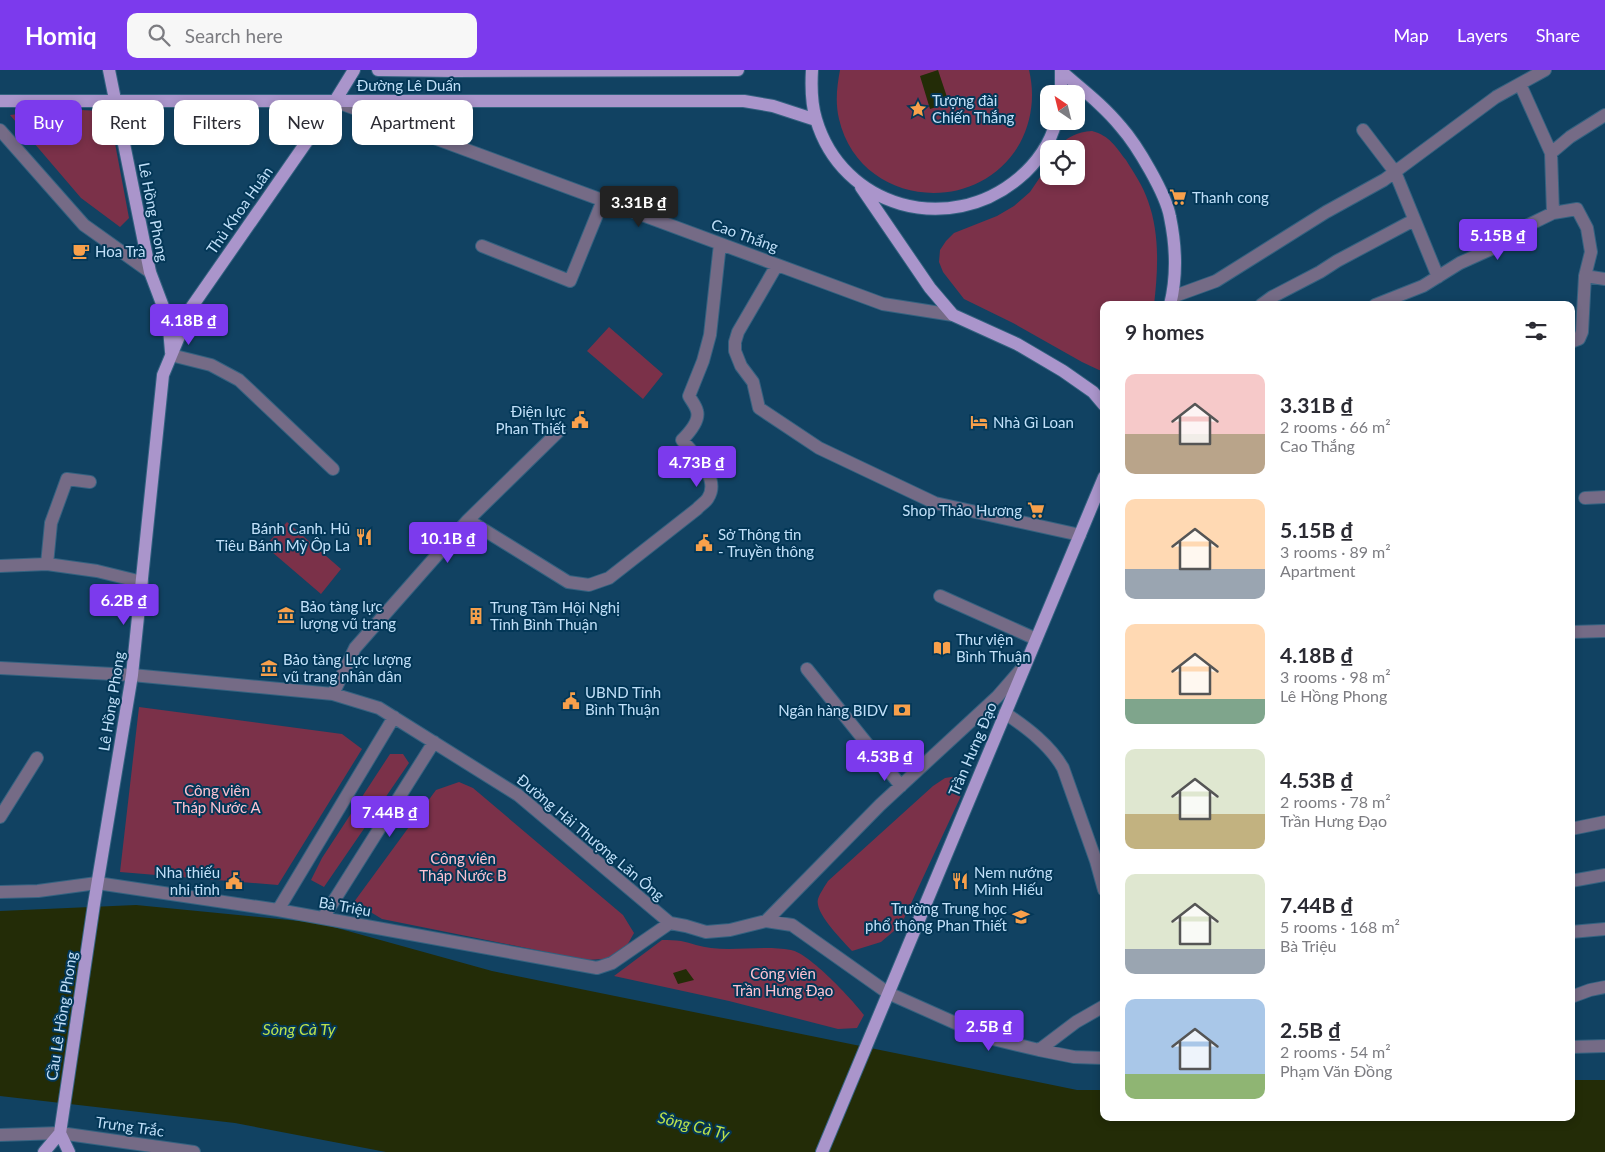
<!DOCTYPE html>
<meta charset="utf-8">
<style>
body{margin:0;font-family:Lato,sans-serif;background:#f7f7f7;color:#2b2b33;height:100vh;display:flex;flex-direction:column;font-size:19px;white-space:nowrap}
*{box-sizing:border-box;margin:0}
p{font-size:16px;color:#7c7c81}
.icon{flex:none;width:28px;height:28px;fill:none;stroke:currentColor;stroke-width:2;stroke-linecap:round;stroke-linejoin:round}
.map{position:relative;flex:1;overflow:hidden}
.sheet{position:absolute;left:1100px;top:231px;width:475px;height:820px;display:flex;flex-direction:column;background:#fff;border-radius:10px;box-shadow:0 2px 8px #0003}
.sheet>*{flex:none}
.banner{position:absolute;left:15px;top:30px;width:475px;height:45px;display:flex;gap:10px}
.needle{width:32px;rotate:325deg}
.buttons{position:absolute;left:1040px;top:15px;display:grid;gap:10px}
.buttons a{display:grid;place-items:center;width:45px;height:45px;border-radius:10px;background:#fff;box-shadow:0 2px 8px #0003;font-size:25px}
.price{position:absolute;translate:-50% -42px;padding:0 11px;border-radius:5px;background:#7c3aed;color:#fff;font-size:16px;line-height:32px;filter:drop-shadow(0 1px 2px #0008)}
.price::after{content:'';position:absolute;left:50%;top:30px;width:15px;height:11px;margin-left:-8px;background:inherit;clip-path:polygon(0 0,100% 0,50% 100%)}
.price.selected{background:#222;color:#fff}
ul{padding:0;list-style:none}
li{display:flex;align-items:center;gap:15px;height:125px;padding:0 25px}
li span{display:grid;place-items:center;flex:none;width:140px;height:100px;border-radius:10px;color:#555}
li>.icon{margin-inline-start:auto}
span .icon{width:60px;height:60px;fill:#fffc;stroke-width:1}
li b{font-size:21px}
h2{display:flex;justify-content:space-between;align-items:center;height:60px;padding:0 25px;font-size:21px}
.chip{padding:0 18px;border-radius:10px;background:#fff;box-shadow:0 2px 8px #0003;font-size:18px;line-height:45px}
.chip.selected{background:#7c3aed;color:#fff}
header{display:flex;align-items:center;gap:30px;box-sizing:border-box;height:70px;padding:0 25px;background:#7c3aed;color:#fff}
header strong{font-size:24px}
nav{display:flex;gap:28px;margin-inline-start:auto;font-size:18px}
.search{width:350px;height:45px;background:#f7f7f7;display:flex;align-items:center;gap:12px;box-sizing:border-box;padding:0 18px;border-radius:10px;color:#7c7c81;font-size:19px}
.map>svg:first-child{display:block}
.green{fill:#7b3149}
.water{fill:#232c07}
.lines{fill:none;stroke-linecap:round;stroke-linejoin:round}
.minor-casing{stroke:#346280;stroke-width:14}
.major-casing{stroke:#346280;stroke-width:14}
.minor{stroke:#756b86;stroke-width:12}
.major{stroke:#aa95cb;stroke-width:12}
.labels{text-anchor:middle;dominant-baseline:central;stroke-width:4;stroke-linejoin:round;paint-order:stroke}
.street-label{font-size:15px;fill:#c1e0f9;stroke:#033757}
.poi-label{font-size:15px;fill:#c1e0f9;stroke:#033757;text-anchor:start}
.park-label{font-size:15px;fill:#fec2d1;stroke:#033757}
.water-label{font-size:16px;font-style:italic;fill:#bce14c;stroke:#033757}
</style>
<header>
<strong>Homiq</strong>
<div class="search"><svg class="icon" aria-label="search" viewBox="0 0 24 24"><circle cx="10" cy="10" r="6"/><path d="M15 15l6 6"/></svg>Search here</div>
<nav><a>Map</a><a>Layers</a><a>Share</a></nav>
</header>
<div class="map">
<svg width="1605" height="1082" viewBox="0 0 1605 1082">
<rect width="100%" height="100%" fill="#114262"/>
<path class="green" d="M840,0H1029C1035,25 1032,50 1020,73C977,149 859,136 839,49C835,32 837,16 840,0Z
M61,39L101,41L114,68L129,148L120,157L81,128L10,45Z
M1092,61C1110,66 1115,76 1126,90C1134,103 1143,116 1148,131C1160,164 1158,201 1154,235H1104V301L1099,300L1082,292L1013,253L964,229L943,202L939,192L940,180L946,171L954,163L997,146L1014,136L1030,122L1049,94V106H1076V79H1057C1066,67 1077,62 1092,61Z
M609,257L663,304L643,329L587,281Z
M287,452L341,499L321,524L265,476Z
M139,637L342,664L362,679L278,815L120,802Z
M390,684H403L409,693L324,817L311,810L322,788Z
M958,706L964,713L960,728L901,855L881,872L852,881C843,871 814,843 818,829C820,823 825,816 828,811L933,716L945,708Z
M459,712L473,718L623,845L634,863L620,888L586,890L382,849L354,832L436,720Z
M662,870C669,870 675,870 681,871C691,873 701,877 711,878C738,881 764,875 791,880C809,883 853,930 864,945L857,958L838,959L729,931L614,906Z"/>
<path class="water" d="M938,0L949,33L930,39L920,6Z
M136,835L319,853L492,901L1077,1020H1104V1048H1571V1010H1605V1082H386L235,1053L0,1026V841Z
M686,899L694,910L678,914L673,903Z"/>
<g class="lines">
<g class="minor-casing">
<path id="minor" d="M1520,14L1551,83
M337,32L883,234L953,245
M0,60L84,155L150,202
M1363,60L1395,102L1438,207
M1553,143L1551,83L1570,67L1605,45
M482,176L570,211L603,130
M777,195L738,262L735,272V281L741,296L753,312L759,338L819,378L935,433L1080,465
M1585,206L1605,209
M1172,227L1216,211L1326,142L1384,110L1496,27L1545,0
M1261,235L1272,227L1320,202L1337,191L1414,150
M1375,235L1423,216L1460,193L1491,179L1516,161L1553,143L1577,139L1587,158L1591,182L1585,206L1582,262L1579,269L1571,272
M171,285L211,295L239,310L333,399
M1585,428L1605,427
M468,450L568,512L589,515L609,508L697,439C700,435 706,432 708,428C721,408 694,384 682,370C689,363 700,351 697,341C696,336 691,330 689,326L703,291L710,265L720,174
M47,494L51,453L67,409L90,412
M0,496L47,494L97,501L142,512
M940,526L1036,569
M1571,562L1605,561
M0,598L132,605L333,624L379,638L518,725L670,853L686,856L706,862L730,860L766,851L792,855L888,923L989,968L1039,980L1074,987L1104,988
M807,599L901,716
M333,624L355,578L468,450L559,361
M1005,643C1027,658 1050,675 1063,698L1096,791L1104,820
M0,747L37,688
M1571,759L1605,752
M1571,811L1605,805
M0,822L38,821L97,813L278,840L597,898L612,893L670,853
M278,840L394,647
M323,848L434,672
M766,851L880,735L997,627L1024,596
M1571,862L1605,859
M1571,927L1590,920L1605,917
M1571,977L1605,976
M1039,980L1076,952L1104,936
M0,1065L60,1063L194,1082"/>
</g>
<g class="major-casing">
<path id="major" d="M109,0L150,202L167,247
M378,0L455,1L738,0
M812,0C811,17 811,33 816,49C842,138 949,167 1019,108C1036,94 1051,73 1056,51
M1062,2C1083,20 1104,36 1121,57C1137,75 1166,124 1170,147C1176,176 1177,207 1170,235
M1061,24V0
M0,31H744L773,36L816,50
M861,117L930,218L953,245L1017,274L1063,301L1093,322L1104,335
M184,248L335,31L354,0
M169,258L177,260L183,257L184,251L182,245L175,242L169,245L166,250L169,258L171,282
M60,1063L94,834L132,605L163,305L183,257
M60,1063L69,1082
M44,1082L60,1063
M822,1082L1104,407"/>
</g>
<use href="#minor" class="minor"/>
<use href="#major" class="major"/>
</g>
<defs>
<g id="sight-bare" transform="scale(1.35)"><path d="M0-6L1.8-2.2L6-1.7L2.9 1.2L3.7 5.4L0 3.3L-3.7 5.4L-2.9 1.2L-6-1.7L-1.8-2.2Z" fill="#f8a04b" stroke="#033757" stroke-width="2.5" paint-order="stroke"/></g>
<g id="supermarket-bare" transform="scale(1.35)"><path d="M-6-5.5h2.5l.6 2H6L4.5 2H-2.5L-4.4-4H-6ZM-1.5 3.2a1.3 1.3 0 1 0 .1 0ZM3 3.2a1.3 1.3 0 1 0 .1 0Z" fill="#f8a04b" stroke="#033757" stroke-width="2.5" paint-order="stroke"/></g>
<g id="cafe-bare" transform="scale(1.35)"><path d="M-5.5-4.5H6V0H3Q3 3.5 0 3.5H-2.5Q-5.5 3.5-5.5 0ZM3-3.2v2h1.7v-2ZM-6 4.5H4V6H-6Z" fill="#f8a04b" stroke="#033757" stroke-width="2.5" paint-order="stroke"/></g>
<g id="civic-bare" transform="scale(1.35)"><path d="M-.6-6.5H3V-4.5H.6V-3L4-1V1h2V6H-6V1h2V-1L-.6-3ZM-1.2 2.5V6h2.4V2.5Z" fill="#f8a04b" stroke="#033757" stroke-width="2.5" paint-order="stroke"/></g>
<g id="hotel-bare" transform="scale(1.35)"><path d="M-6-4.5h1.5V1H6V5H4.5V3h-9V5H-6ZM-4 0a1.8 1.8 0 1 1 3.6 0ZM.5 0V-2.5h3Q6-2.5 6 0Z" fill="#f8a04b" stroke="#033757" stroke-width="2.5" paint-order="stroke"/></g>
<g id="restaurant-bare" transform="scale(1.35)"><path d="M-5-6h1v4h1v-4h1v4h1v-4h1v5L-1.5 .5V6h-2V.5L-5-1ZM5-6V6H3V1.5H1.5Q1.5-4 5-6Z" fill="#f8a04b" stroke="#033757" stroke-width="2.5" paint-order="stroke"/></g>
<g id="museum-bare" transform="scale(1.35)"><path d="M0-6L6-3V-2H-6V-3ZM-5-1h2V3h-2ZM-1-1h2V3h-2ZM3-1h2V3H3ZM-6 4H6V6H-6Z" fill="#f8a04b" stroke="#033757" stroke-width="2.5" paint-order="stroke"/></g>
<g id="building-bare" transform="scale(1.35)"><path d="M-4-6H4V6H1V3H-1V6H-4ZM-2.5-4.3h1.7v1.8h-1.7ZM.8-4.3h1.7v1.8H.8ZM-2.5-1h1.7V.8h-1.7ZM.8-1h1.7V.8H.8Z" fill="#f8a04b" stroke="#033757" stroke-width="2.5" paint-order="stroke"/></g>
<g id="library-bare" transform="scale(1.35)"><path d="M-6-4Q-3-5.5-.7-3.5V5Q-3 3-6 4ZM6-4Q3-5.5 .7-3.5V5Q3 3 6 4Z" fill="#f8a04b" stroke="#033757" stroke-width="2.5" paint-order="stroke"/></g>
<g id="bank-bare" transform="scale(1.35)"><path d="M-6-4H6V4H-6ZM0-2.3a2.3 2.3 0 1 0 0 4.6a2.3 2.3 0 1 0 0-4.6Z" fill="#f8a04b" stroke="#033757" stroke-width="2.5" paint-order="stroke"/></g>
<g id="school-bare" transform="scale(1.35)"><path d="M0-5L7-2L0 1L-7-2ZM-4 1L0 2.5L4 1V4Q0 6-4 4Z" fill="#f8a04b" stroke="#033757" stroke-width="2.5" paint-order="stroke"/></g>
</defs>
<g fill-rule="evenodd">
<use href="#sight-bare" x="918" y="39"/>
<use href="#supermarket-bare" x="1178" y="127"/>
<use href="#cafe-bare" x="81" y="181"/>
<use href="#civic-bare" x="580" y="350"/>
<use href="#hotel-bare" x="979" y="352"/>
<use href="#supermarket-bare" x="1036" y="440"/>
<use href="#restaurant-bare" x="364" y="467"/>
<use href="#civic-bare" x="704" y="473"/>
<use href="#museum-bare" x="286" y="545"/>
<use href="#building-bare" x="476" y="546"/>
<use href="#library-bare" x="942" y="578"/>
<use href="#museum-bare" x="269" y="598"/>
<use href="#civic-bare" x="571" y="631"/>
<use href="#bank-bare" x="902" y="640"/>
<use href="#civic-bare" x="234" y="811"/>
<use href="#restaurant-bare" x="960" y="811"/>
<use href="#school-bare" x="1021" y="847"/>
</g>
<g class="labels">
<g class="street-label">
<text x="409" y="15">Đường Lê Duẩn</text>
<text transform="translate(239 140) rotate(-55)">Thủ Khoa Huân</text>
<text transform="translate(154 142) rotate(79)">Lê Hồng Phong</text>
<text transform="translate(745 165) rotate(20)">Cao Thắng</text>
<text transform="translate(111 631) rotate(-81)">Lê Hồng Phong</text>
<text transform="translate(972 679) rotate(-67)">Trần Hưng Đạo</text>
<text transform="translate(591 767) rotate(40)">Đường Hải Thượng Lãn Ông</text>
<text transform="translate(345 836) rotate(10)">Bà Triệu</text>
<text transform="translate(61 946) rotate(-81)">Cầu Lê Hồng Phong</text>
<text transform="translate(130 1056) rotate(8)">Trưng Trắc</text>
</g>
<g class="poi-label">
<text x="932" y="30">Tượng đài<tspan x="932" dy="17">Chiến Thắng</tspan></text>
<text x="1192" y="127">Thanh cong</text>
<text x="95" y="181">Hoa Trà</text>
<text x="566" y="341" text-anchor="end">Điện lực<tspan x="566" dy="17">Phan Thiết</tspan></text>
<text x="993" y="352">Nhà Gì Loan</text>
<text x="1022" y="440" text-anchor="end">Shop Thảo Hương</text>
<text x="350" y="458" text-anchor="end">Bánh Canh. Hů<tspan x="350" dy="17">Tiêu Bánh Mỳ Ôp La</tspan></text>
<text x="718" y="464">Sở Thông tin<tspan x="718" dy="17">- Truyền thông</tspan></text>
<text x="300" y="536">Bảo tàng lực<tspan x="300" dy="17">lượng vũ trang</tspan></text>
<text x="490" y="537">Trung Tâm Hội Nghị<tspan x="490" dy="17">Tỉnh Bình Thuận</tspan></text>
<text x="956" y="569">Thư viện<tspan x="956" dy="17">Bình Thuận</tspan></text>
<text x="283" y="589">Bảo tàng Lực lượng<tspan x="283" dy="17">vũ trang nhân dân</tspan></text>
<text x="585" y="622">UBND Tỉnh<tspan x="585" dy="17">Bình Thuận</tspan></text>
<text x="888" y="640" text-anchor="end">Ngân hàng BIDV</text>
<text x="220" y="802" text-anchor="end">Nha thiếu<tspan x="220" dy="17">nhi tinh</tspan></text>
<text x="974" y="802">Nem nướng<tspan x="974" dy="17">Minh Hiếu</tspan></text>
<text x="1007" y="838" text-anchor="end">Trường Trung học<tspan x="1007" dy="17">phổ thông Phan Thiết</tspan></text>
</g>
<g class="park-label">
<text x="217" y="720">Công viên<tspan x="217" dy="17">Tháp Nước A</tspan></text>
<text x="463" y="788">Công viên<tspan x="463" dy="17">Tháp Nước B</tspan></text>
<text x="783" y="903">Công viên<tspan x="783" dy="17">Trần Hưng Đạo</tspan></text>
</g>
<g class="water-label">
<text x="299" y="958">Sông Cà Ty</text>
<text transform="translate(694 1055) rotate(14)">Sông Cà Ty</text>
</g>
</g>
</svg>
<div class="buttons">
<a><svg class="needle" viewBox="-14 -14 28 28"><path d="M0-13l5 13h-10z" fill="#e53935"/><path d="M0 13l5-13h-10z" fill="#7c7c81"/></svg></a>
<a><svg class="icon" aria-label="locate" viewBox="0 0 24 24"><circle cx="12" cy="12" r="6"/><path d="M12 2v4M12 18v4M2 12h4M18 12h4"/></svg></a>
</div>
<b class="price selected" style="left:639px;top:158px">3.31B ₫</b>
<b class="price" style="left:1498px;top:191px">5.15B ₫</b>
<b class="price" style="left:189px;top:276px">4.18B ₫</b>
<b class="price" style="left:697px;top:418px">4.73B ₫</b>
<b class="price" style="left:448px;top:494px">10.1B ₫</b>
<b class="price" style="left:124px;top:556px">6.2B ₫</b>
<b class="price" style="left:885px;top:712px">4.53B ₫</b>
<b class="price" style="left:390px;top:768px">7.44B ₫</b>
<b class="price" style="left:989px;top:982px">2.5B ₫</b>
<div class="banner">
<a class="chip selected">Buy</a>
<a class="chip">Rent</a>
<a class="chip">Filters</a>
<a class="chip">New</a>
<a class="chip">Apartment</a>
</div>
<section class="sheet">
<h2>9 homes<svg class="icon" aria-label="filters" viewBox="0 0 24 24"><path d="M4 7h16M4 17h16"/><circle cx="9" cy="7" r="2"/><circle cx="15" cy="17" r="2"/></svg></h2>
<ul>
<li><span style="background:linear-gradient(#f6c9c9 60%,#b9a48a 0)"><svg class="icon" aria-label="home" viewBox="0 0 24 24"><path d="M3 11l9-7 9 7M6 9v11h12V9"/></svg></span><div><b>3.31B ₫</b><p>2 rooms · 66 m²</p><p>Cao Thắng</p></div></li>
<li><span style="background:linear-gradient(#ffd9b3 70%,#9aa5b1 0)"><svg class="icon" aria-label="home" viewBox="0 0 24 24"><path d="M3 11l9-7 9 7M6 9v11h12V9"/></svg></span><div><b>5.15B ₫</b><p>3 rooms · 89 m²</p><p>Apartment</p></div></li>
<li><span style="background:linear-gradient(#ffd9b3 75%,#7fa58c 0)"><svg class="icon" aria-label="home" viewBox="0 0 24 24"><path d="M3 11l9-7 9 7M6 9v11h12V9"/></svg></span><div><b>4.18B ₫</b><p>3 rooms · 98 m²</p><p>Lê Hồng Phong</p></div></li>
<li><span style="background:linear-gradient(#dfe7d0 65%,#c2b280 0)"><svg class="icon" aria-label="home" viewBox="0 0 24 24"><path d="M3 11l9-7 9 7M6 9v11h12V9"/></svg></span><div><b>4.53B ₫</b><p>2 rooms · 78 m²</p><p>Trần Hưng Đạo</p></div></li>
<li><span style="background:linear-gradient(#dfe7d0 75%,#9aa5b1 0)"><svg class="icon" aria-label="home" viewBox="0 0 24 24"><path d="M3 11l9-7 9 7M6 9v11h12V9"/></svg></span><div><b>7.44B ₫</b><p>5 rooms · 168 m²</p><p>Bà Triệu</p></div></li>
<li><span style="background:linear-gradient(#a9c7e8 75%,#8fb573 0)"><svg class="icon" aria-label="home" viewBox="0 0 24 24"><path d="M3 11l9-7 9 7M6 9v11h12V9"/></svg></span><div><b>2.5B ₫</b><p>2 rooms · 54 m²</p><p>Phạm Văn Đồng</p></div></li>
</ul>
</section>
</div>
